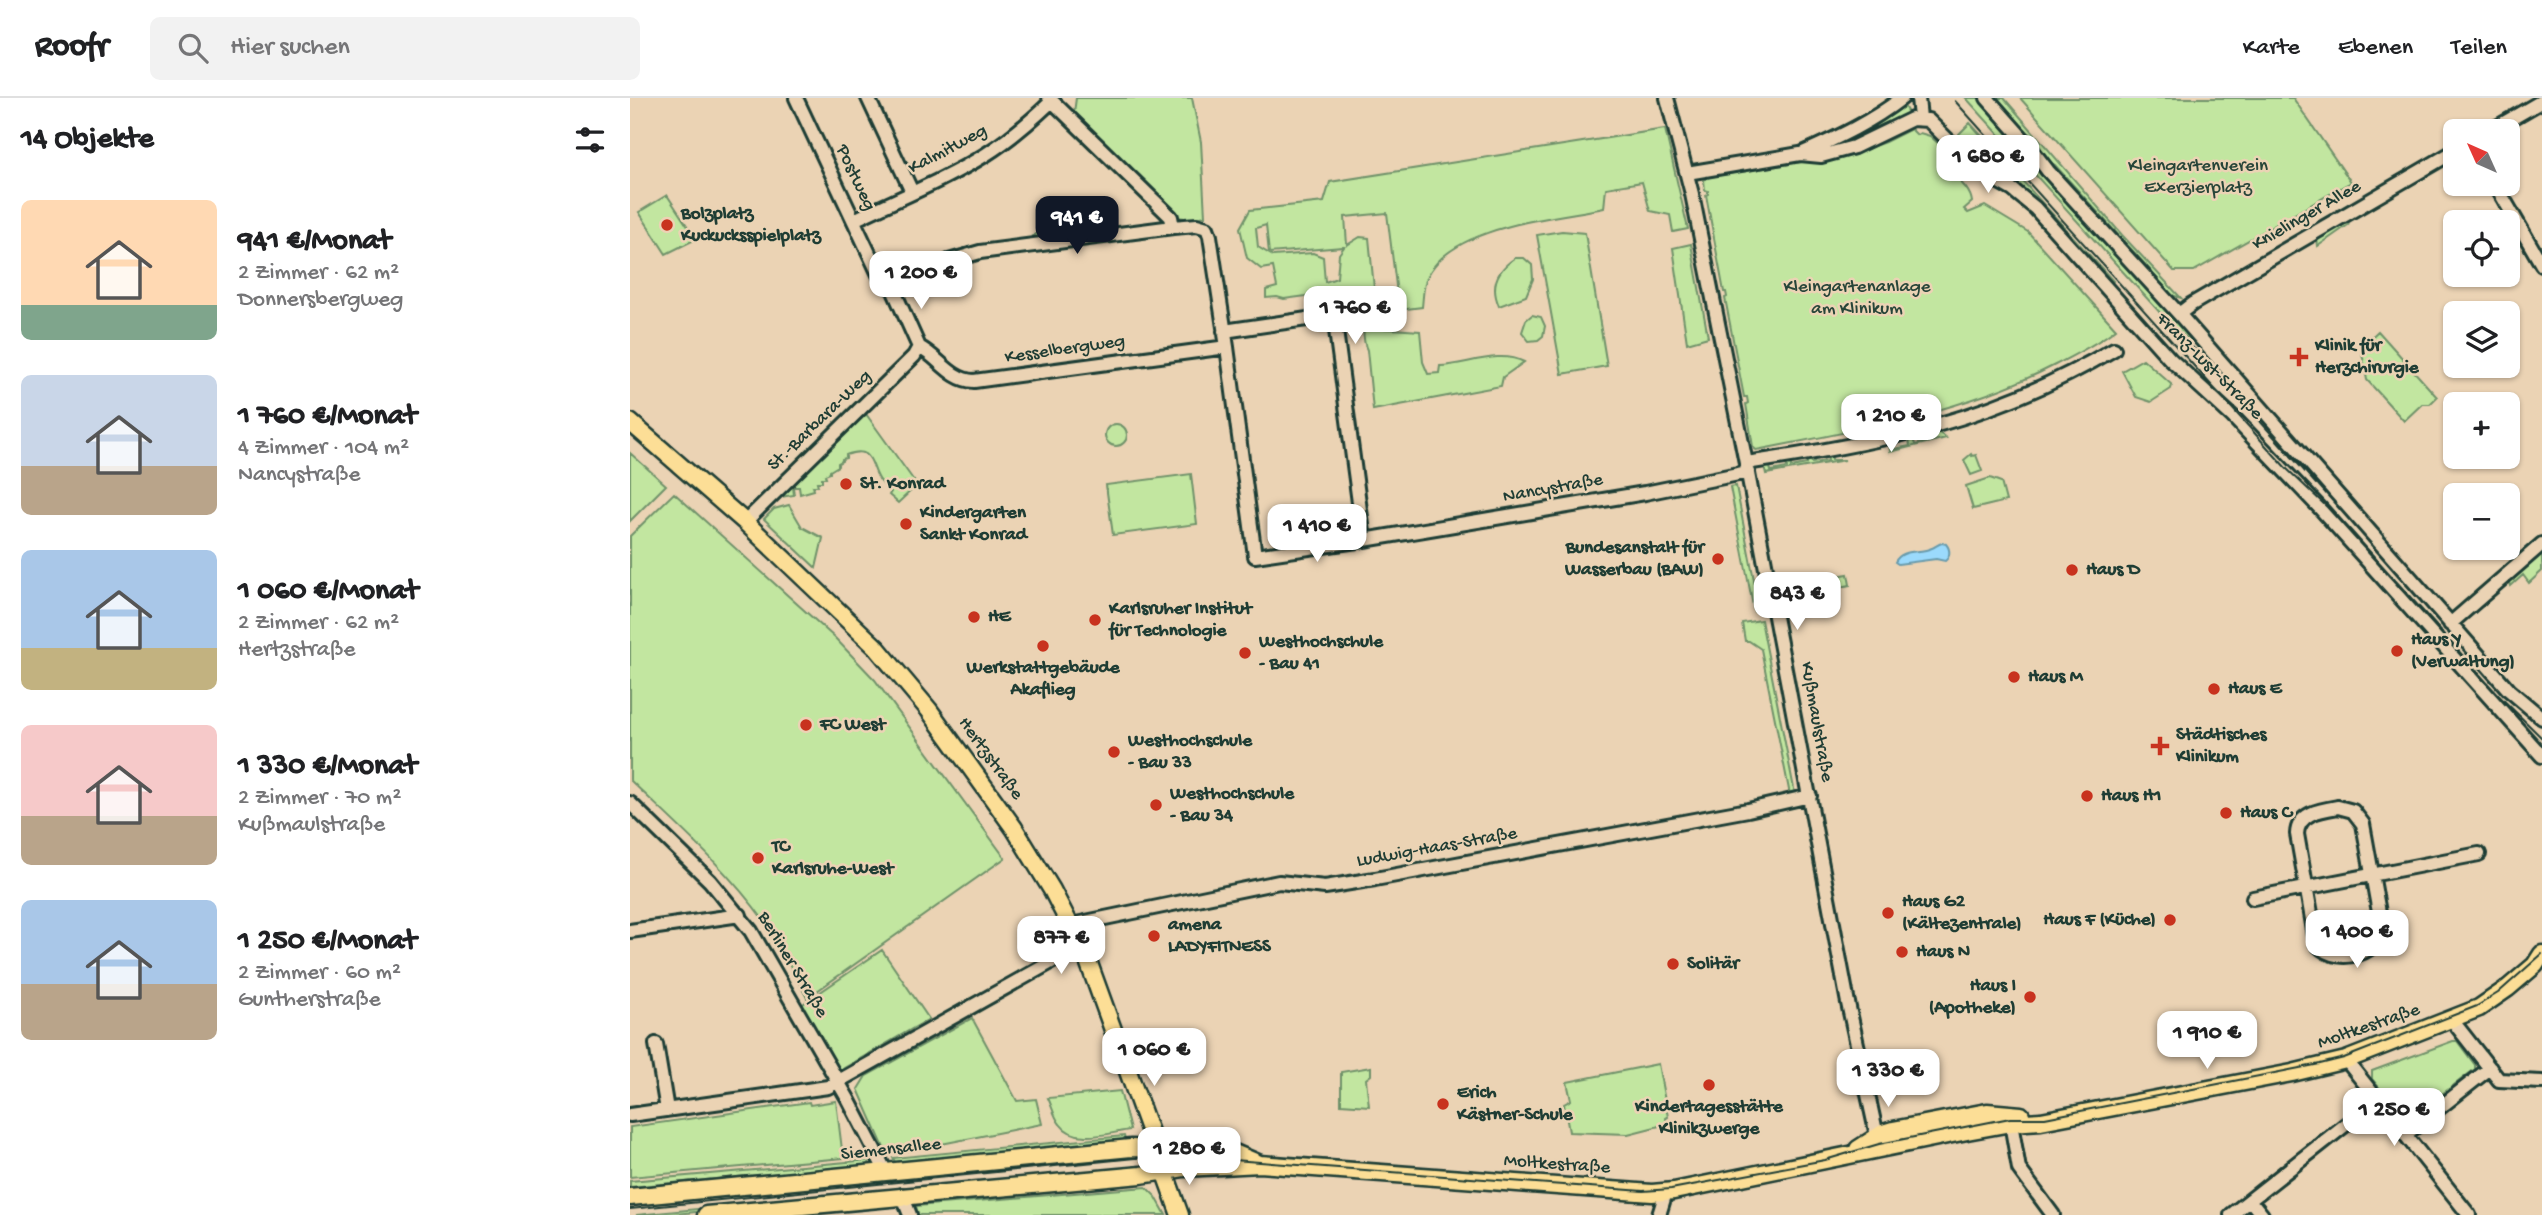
<!DOCTYPE html>
<html lang="de">
<meta charset="utf-8">
<style>
body{margin:0;font-family:"Gochi Hand",sans-serif;background:#f2f2f2;color:#202124;height:100vh;display:flex;flex-direction:column;font-size:26px;white-space:nowrap}
*{box-sizing:border-box;margin:0}
p{font-size:23px;color:#757577}
.icon{flex:none;width:38px;height:38px;fill:none;stroke:currentColor;stroke-width:2;stroke-linecap:round;stroke-linejoin:round}
.map{position:relative;flex:1;overflow:hidden}
.drawer{display:flex;flex-direction:column;background:#fff;width:630px}
.drawer>*{flex:none}
.needle{width:46px;rotate:315deg}
.tools{position:absolute;left:1813px;top:21px;display:grid;gap:14px}
.tools a{display:grid;place-items:center;width:77px;height:77px;border-radius:10px;background:#fff;box-shadow:0 2px 5px #0004;font-size:35px}
.price{position:absolute;translate:-50% -60px;padding:0 16px;border-radius:14px;background:#fff;color:#222;font-size:23px;line-height:46px;filter:drop-shadow(0 2px 4px #0008)}
.price::after{content:'';position:absolute;left:50%;top:42px;width:21px;height:16px;margin-left:-10px;background:inherit;clip-path:polygon(0 0,100% 0,50% 100%)}
.price.on{background:#111827;color:#fff}
ul{padding:0;list-style:none}
li{display:flex;align-items:center;gap:21px;height:175px;padding:0 21px}
li span{display:grid;place-items:center;flex:none;width:196px;height:140px;border-radius:10px;color:#555}
li>.icon{margin-inline-start:auto}
span .icon{width:84px;height:84px;fill:#fffc;stroke-width:1}
li b{font-size:30px}
h2{display:flex;justify-content:space-between;align-items:center;height:84px;padding:0 21px;font-size:30px}
header{display:flex;align-items:center;gap:42px;box-sizing:border-box;height:98px;padding:0 35px;background:#fff;border-bottom:2px solid #e0e0e0}
header strong{font-size:33px}
nav{display:flex;gap:38px;margin-inline-start:auto;font-size:24px}
.search{width:490px;height:63px;background:#f2f2f2;display:flex;align-items:center;gap:18px;box-sizing:border-box;padding:0 24px;border-radius:10px;color:#757577;font-size:26px}
main{display:flex;flex:1;min-height:0}
.map>svg:first-child{display:block}
.green{fill:#c2e6a0;stroke:#70926a;stroke-width:2;fill-rule:evenodd}
.water{fill:#9bdafc;stroke:#699bac;stroke-width:2}
.lines{fill:none;stroke-linecap:round;stroke-linejoin:round}
.minor-casing{stroke:#1f3d34;stroke-width:18}
.major-casing{stroke:#1f3d34;stroke-width:21}
.minor{stroke:#ebd3b4;stroke-width:12}
.major{stroke:#fcde96;stroke-width:16}
.tram{stroke:#1f3d34;stroke-width:2}
.poi-dot{fill:#c8321e;stroke:#ebd3b4;stroke-width:2.5}
.labels{text-anchor:middle;dominant-baseline:central;stroke-width:5;stroke-linejoin:round;paint-order:stroke}
.street-label{font-size:19px;fill:#1f3d34;stroke:#ebd3b4}
.park-label{font-size:19px;fill:#274539;stroke:#ebd3b4}
.poi-label{font-size:19px;font-weight:bold;fill:#1f3d34;stroke:#ebd3b4;text-anchor:start}
</style>
<header>
<strong>Roofr</strong>
<div class="search"><svg class="icon" aria-label="search" viewBox="0 0 24 24"><circle cx="10" cy="10" r="6"/><path d="M15 15l6 6"/></svg>Hier suchen</div>
<nav><a>Karte</a><a>Ebenen</a><a>Teilen</a></nav>
</header>
<main>
<section class="drawer">
<h2>14 Objekte<svg class="icon" aria-label="filters" viewBox="0 0 24 24"><path d="M4 7h16M4 17h16"/><circle cx="9" cy="7" r="2"/><circle cx="15" cy="17" r="2"/></svg></h2>
<ul>
<li><span style="background:linear-gradient(#ffd9b3 75%,#7fa58c 0)"><svg class="icon" aria-label="home" viewBox="0 0 24 24"><path d="M3 11l9-7 9 7M6 9v11h12V9"/></svg></span><div><b>941 €/Monat</b><p>2 Zimmer · 62 m²</p><p>Donnersbergweg</p></div></li>
<li><span style="background:linear-gradient(#c9d6e8 65%,#b9a48a 0)"><svg class="icon" aria-label="home" viewBox="0 0 24 24"><path d="M3 11l9-7 9 7M6 9v11h12V9"/></svg></span><div><b>1 760 €/Monat</b><p>4 Zimmer · 104 m²</p><p>Nancystraße</p></div></li>
<li><span style="background:linear-gradient(#a9c7e8 70%,#c2b280 0)"><svg class="icon" aria-label="home" viewBox="0 0 24 24"><path d="M3 11l9-7 9 7M6 9v11h12V9"/></svg></span><div><b>1 060 €/Monat</b><p>2 Zimmer · 62 m²</p><p>Hertzstraße</p></div></li>
<li><span style="background:linear-gradient(#f6c9c9 65%,#b9a48a 0)"><svg class="icon" aria-label="home" viewBox="0 0 24 24"><path d="M3 11l9-7 9 7M6 9v11h12V9"/></svg></span><div><b>1 330 €/Monat</b><p>2 Zimmer · 70 m²</p><p>Kußmaulstraße</p></div></li>
<li><span style="background:linear-gradient(#a9c7e8 60%,#b9a48a 0)"><svg class="icon" aria-label="home" viewBox="0 0 24 24"><path d="M3 11l9-7 9 7M6 9v11h12V9"/></svg></span><div><b>1 250 €/Monat</b><p>2 Zimmer · 60 m²</p><p>Guntherstraße</p></div></li>
</ul>
</section>
<div class="map">
<svg width="1912" height="1117" viewBox="0 0 1912 1117">
<rect width="100%" height="100%" fill="#ebd3b4"/>
<filter id="ink" filterUnits="userSpaceOnUse"><feTurbulence type="fractalNoise" baseFrequency=".0143" numOctaves="2"/><feDisplacementMap in="SourceGraphic" scale="14" xChannelSelector="R" yChannelSelector="G"/><feConvolveMatrix kernelMatrix="1 2 1 2 8 2 1 2 1" color-interpolation-filters="sRGB"/></filter>
<g filter="url(#ink)">
<path class="green" d="M446,0H562L571,44L575,118L562,121L547,119L444,15Z
M1336,0H1350L1354,3L1409,69L1562,239L1560,243L1542,228Z
M1365,0H1374L1492,137L1551,200L1538,196L1520,180L1522,174L1425,67L1418,63Z
M1390,0H1663L1721,84L1564,173H1544Z
M1274,8L1278,15L1250,32L1214,46V44L1247,27Z
M1340,25L1483,183L1481,185L1546,257L1544,259L1478,187L1327,46L1329,36Z
M1035,31L1058,131L1043,134L1040,117L1020,113L1012,84L976,90L974,110C925,120 817,128 796,182C793,190 793,201 792,209L769,212L757,115L715,119L717,147L730,139L739,140L748,230L790,233L793,264L798,276L809,275L810,268C836,267 870,251 894,264L873,279L871,288L743,312L737,252C732,242 734,233 733,222C732,212 727,203 722,194L714,193L654,201L647,199L636,200V192L647,189L643,169L631,171L617,160L610,130L620,112L694,104L700,84ZM636,127L639,155L714,149L709,156L707,180L695,184L693,159L683,155L643,158L628,149L626,130Z
M1281,31L1287,37L1290,35L1300,38L1310,47C1305,73 1339,81 1342,104L1334,111L1338,115L1355,108L1398,134L1486,231C1467,246 1446,256 1425,267C1332,315 1228,332 1126,352L1123,349L1116,306L1118,305L1117,299H1114L1095,200L1097,199L1096,194H1094L1076,97L1078,96V93L1075,92L1074,82L1079,79L1221,56L1255,44Z
M37,97L66,141L36,156L9,114Z
M454,103L483,132L403,143L402,139L445,106Z
M1713,125L1718,127L1688,148L1687,140Z
M932,133L955,135L977,268L932,276L907,137Z
M1061,146L1078,239L1057,245L1043,150Z
M885,160H894L902,167L903,181L896,198L869,208C860,188 867,172 885,160Z
M902,217L911,219L915,228L913,238L908,242L899,243L892,234L896,222Z
M1748,233L1807,299L1800,306H1792L1774,323L1737,282L1731,249Z
M1513,261L1542,287L1541,291L1521,304L1506,299L1492,273Z
M236,316L287,387L268,405L259,397L261,394C258,390 252,386 249,381C240,367 244,347 216,357V360L212,361V363L208,365V368L200,373V375L195,377L196,380H192V384H187L188,388H183L184,392L170,396L169,389H163L164,397L150,399Z
M475 337a11 11 0 1 1 22 0a11 11 0 1 1-22 0Z
M1308,334L1316,340L1260,354L1259,345H1262L1264,351L1280,348L1279,341L1283,340L1285,347L1300,343L1299,336Z
M0,355L36,387L0,423Z
M1201,355L1202,362H1215L1136,376L1134,367L1139,365L1141,373L1157,370L1156,363L1160,362L1161,369L1177,366L1176,359H1180L1182,365L1198,363L1197,356Z
M1341,356L1342,358L1346,357L1352,373L1341,377L1334,362Z
M561,376L567,426L483,437L476,387Z
M1360,380L1371,384L1376,403L1343,411L1336,388Z
M1106,388L1129,508L1124,513L1100,389Z
M44,395L205,540L245,582L375,760L177,900C164,875 151,848 135,824C97,771 47,727 0,682V438Z
M159,407L172,429L193,440L186,470L134,421L144,411Z
M1912,451V473L1899,485L1893,477L1881,488L1879,481Z
M1218,476L1220,487L1211,489L1210,485L1204,486V491L1201,489L1194,493L1193,488L1189,489V492L1186,493L1184,482Z
M1131,522L1165,696L1160,697L1131,551L1119,543H1115L1112,525Z
M252,852L299,921L207,974L170,908Z
M342,920L387,1003L406,1001L412,1026L266,1055L254,1050L228,991L236,978Z
M1823,943H1827L1845,967V971L1779,1021L1773,1019L1742,981V973Z
M1028,966L1038,1019L1036,1020L1037,1026L998,1036L939,1034L934,1006L941,1002L937,984Z
M741,969V977L736,981L739,1008L711,1006V974Z
M490,993L500,1032C478,1035 445,1047 430,1026C424,1019 422,1008 418,1000Z
M206,1003L213,1060L0,1079V1029L179,1004L180,1007Z
M494,1038L495,1042L265,1064L263,1060Z
M240,1062L237,1067L0,1089V1083Z
M403,1078L404,1081L35,1117H6Z
M516,1089L526,1099L536,1117H288L286,1108Z"/>
<path class="water" d="M1312,445L1316,446C1321,452 1320,459 1315,463L1306,461L1268,466L1265,464C1272,450 1289,456 1302,450C1305,449 1308,446 1312,445Z"/>
<g class="lines">
<g class="minor-casing">
<path id="minor" d="M166,0L253,185L263,191L289,249
M238,0L282,94
M419,0L541,119L543,129
M1037,0L1062,96L1116,365L1218,905L1249,1047
M1288,0L1290,20
M1357,0L1395,43L1418,73L1549,216L1879,592L1912,620
M1860,33L1912,3
M1173,55C1209,39 1241,24 1272,0
M1057,75L1170,56L1191,58L1224,49L1282,21L1298,22L1348,72L1383,92L1405,110L1540,261L1603,319L1689,409L1912,658
M1865,86L1912,167
M224,122C267,101 313,83 355,57C379,42 401,23 422,3
M263,191L319,163L350,154L543,129L567,127L577,130L580,138L597,249L625,458L734,442L1015,395L1118,374
M1549,216L1562,206L1825,53
M594,233L698,218L703,220L705,225L734,442
M289,249C309,259 320,282 344,283L597,249
M1116,365C1252,345 1365,322 1484,251
M115,424L284,258L289,249
M1820,526L1912,446
M0,705L80,783L121,833L218,1001L256,1074
M1708,709L1723,713L1733,726L1752,831C1749,859 1701,868 1686,844L1667,736C1668,715 1690,712 1708,709Z
M1623,800L1849,756
M441,827L649,784L695,789L745,781L1118,712L1180,698
M0,833L110,817
M1822,922L1869,982L1912,984
M26,946L37,1012
M1716,962L1839,1117
M0,1017L198,989L450,848
M1381,1025L1389,1071L1423,1117
M1775,1037L1860,970
M272,1097L280,1117
M1620,1102L1632,1117
M1029,1117L1036,1094
M1601,1117L1747,1002"/>
</g>
<g class="major-casing">
<path id="major" d="M0,324L115,424L247,550L299,612L384,730L422,792L457,860L550,1117
M1228,1051L1253,1035L1263,1032L1357,1014L1391,1017
M0,1099L501,1050L602,1054L630,1066
M76,1117L511,1077L554,1070L630,1066L1022,1095L1044,1093L1337,1033L1381,1025L1411,1023L1662,975L1716,962L1849,910L1878,890L1905,867L1912,856"/>
</g>
<use href="#minor" class="minor"/>
<use href="#major" class="major"/>
<path class="tram" d="M1325,3L1656,370L1697,409L1854,583L1912,640
M1548,237L1570,256L1686,386
M0,1111L505,1060L550,1058L1013,1093L1041,1091L1195,1062L1249,1046L1380,1020H1415L1690,966L1714,960L1847,908L1868,895L1912,856"/>
</g>
</g>
<g class="poi-dot">
<circle cx="37" cy="127" r="7"/>
<path d="M1665.5 248.5h7v7h7v7h-7v7h-7v-7h-7v-7h7z"/>
<circle cx="216" cy="386" r="7"/>
<circle cx="276" cy="426" r="7"/>
<circle cx="1088" cy="461" r="7"/>
<circle cx="1442" cy="472" r="7"/>
<circle cx="344" cy="519" r="7"/>
<circle cx="465" cy="522" r="7"/>
<circle cx="413" cy="548" r="7"/>
<circle cx="1767" cy="553" r="7"/>
<circle cx="615" cy="555" r="7"/>
<circle cx="1384" cy="579" r="7"/>
<circle cx="1584" cy="591" r="7"/>
<circle cx="176" cy="627" r="7"/>
<path d="M1526.5 637.5h7v7h7v7h-7v7h-7v-7h-7v-7h7z"/>
<circle cx="484" cy="654" r="7"/>
<circle cx="1457" cy="698" r="7"/>
<circle cx="526" cy="707" r="7"/>
<circle cx="1596" cy="715" r="7"/>
<circle cx="128" cy="760" r="7"/>
<circle cx="1258" cy="815" r="7"/>
<circle cx="1540" cy="822" r="7"/>
<circle cx="524" cy="838" r="7"/>
<circle cx="1272" cy="854" r="7"/>
<circle cx="1043" cy="866" r="7"/>
<circle cx="1400" cy="899" r="7"/>
<circle cx="1079" cy="987" r="7"/>
<circle cx="813" cy="1006" r="7"/>
</g>
<g class="labels">
<g class="street-label">
<text transform="translate(318 52) rotate(-28)">Kalmitweg</text>
<text transform="translate(225 80) rotate(65)">Postweg</text>
<text transform="translate(1677 118) rotate(-30)">Knielinger Allee</text>
<text transform="translate(435 252) rotate(-8)">Kesselbergweg</text>
<text transform="translate(1579 269) rotate(45)">Franz-Lust-Straße</text>
<text transform="translate(190 323) rotate(-44)">St.-Barbara-Weg</text>
<text transform="translate(923 391) rotate(-10)">Nancystraße</text>
<text transform="translate(1186 624) rotate(80)">Kußmaulstraße</text>
<text transform="translate(360 661) rotate(54)">Hertzstraße</text>
<text transform="translate(807 750) rotate(-10)">Ludwig-Haas-Straße</text>
<text transform="translate(162 867) rotate(59)">Berliner Straße</text>
<text transform="translate(1739 929) rotate(-19)">Moltkestraße</text>
<text transform="translate(261 1052) rotate(-6)">Siemensallee</text>
<text transform="translate(927 1067) rotate(4)">Moltkestraße</text>
</g>
<g class="park-label">
<text x="1568" y="68">Kleingartenverein<tspan x="1568" dy="22">Exerzierplatz</tspan></text>
<text x="1227" y="189">Kleingartenanlage<tspan x="1227" dy="22">am Klinikum</tspan></text>
</g>
<g class="poi-label">
<text x="51" y="116">Bolzplatz<tspan x="51" dy="22">Kuckucksspielplatz</tspan></text>
<text x="1685" y="248">Klinik für<tspan x="1685" dy="22">Herzchirurgie</tspan></text>
<text x="230" y="386">St. Konrad</text>
<text x="290" y="415">Kindergarten<tspan x="290" dy="22">Sankt Konrad</tspan></text>
<text x="1074" y="450" text-anchor="end">Bundesanstalt für<tspan x="1074" dy="22">Wasserbau (BAW)</tspan></text>
<text x="1456" y="472">Haus D</text>
<text x="479" y="511">Karlsruher Institut<tspan x="479" dy="22">für Technologie</tspan></text>
<text x="358" y="519">HE</text>
<text x="1781" y="542">Haus Y<tspan x="1781" dy="22">(Verwaltung)</tspan></text>
<text x="629" y="544">Westhochschule<tspan x="629" dy="22">- Bau 41</tspan></text>
<text x="413" y="570" text-anchor="middle">Werkstattgebäude<tspan x="413" dy="22">Akaflieg</tspan></text>
<text x="1398" y="579">Haus M</text>
<text x="1598" y="591">Haus E</text>
<text x="190" y="627">FC West</text>
<text x="1546" y="637">Städtisches<tspan x="1546" dy="22">Klinikum</tspan></text>
<text x="498" y="643">Westhochschule<tspan x="498" dy="22">- Bau 33</tspan></text>
<text x="540" y="696">Westhochschule<tspan x="540" dy="22">- Bau 34</tspan></text>
<text x="1471" y="698">Haus H1</text>
<text x="1610" y="715">Haus C</text>
<text x="142" y="749">TC<tspan x="142" dy="22">Karlsruhe-West</tspan></text>
<text x="1272" y="804">Haus G2<tspan x="1272" dy="22">(Kältezentrale)</tspan></text>
<text x="1526" y="822" text-anchor="end">Haus F (Küche)</text>
<text x="538" y="827">amena<tspan x="538" dy="22">LADYFITNESS</tspan></text>
<text x="1286" y="854">Haus N</text>
<text x="1057" y="866">Solitär</text>
<text x="1386" y="888" text-anchor="end">Haus I<tspan x="1386" dy="22">(Apotheke)</tspan></text>
<text x="827" y="995">Erich<tspan x="827" dy="22">Kästner-Schule</tspan></text>
<text x="1079" y="1009" text-anchor="middle">Kindertagesstätte<tspan x="1079" dy="22">Klinikzwerge</tspan></text>
</g>
</g>
</svg>
<div class="tools">
<a><svg class="needle" viewBox="-14 -14 28 28"><path d="M0-13l5 13h-10z" fill="#e53935"/><path d="M0 13l5-13h-10z" fill="#757577"/></svg></a>
<a><svg class="icon" aria-label="locate" viewBox="0 0 24 24"><circle cx="12" cy="12" r="6"/><path d="M12 2v4M12 18v4M2 12h4M18 12h4"/></svg></a>
<a><svg class="icon" aria-label="layers" viewBox="0 0 24 24"><path d="M12 4l9 5-9 5-9-5zM3 14l9 5 9-5"/></svg></a>
<a>+</a>
<a>−</a>
</div>
<b class="price" style="left:1358px;top:97px">1 680 €</b>
<b class="price on" style="left:447px;top:158px">941 €</b>
<b class="price" style="left:291px;top:213px">1 200 €</b>
<b class="price" style="left:725px;top:248px">1 760 €</b>
<b class="price" style="left:1261px;top:356px">1 210 €</b>
<b class="price" style="left:687px;top:466px">1 410 €</b>
<b class="price" style="left:1167px;top:534px">843 €</b>
<b class="price" style="left:1727px;top:872px">1 400 €</b>
<b class="price" style="left:431px;top:878px">877 €</b>
<b class="price" style="left:1577px;top:973px">1 910 €</b>
<b class="price" style="left:524px;top:990px">1 060 €</b>
<b class="price" style="left:1258px;top:1011px">1 330 €</b>
<b class="price" style="left:1764px;top:1050px">1 250 €</b>
<b class="price" style="left:559px;top:1089px">1 280 €</b>
</div>
</main>
